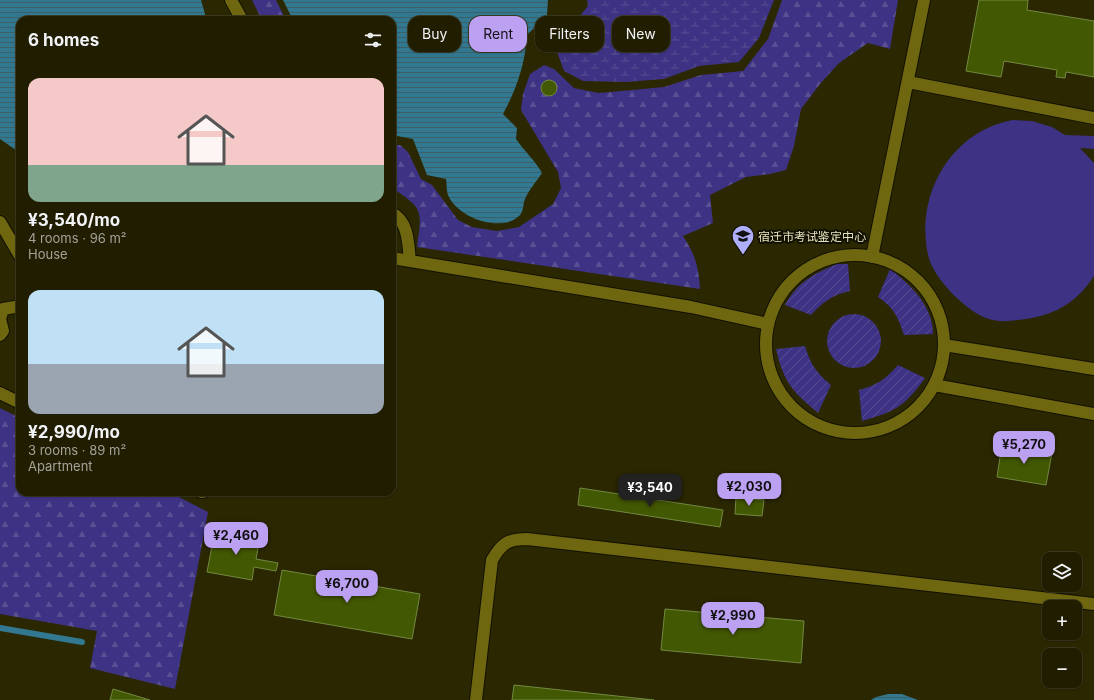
<!DOCTYPE html>
<meta charset="utf-8">
<style>
body{margin:0;font-family:Inter,"Noto Sans SC",sans-serif;background:#2d2a0f;color:#f1f3f6;height:100vh;display:flex;flex-direction:column;font-size:15px;white-space:nowrap}
*{box-sizing:border-box;margin:0}
p{font-size:13px;color:#a2a299}
.icon{flex:none;width:22px;height:22px;fill:none;stroke:currentColor;stroke-width:2;stroke-linecap:round;stroke-linejoin:round}
.map{position:relative;flex:1;overflow:hidden}
.panel{position:absolute;left:16px;top:16px;width:380px;height:480px;display:flex;flex-direction:column;background:#201d00;border-radius:12px;box-shadow:0 1px 3px #0004,0 0 0 1px #3d3b22}
.panel>*{flex:none}
.hud{position:absolute;left:408px;top:16px;width:380px;height:36px;display:flex;gap:8px}
.buttons{position:absolute;left:1042px;top:552px;display:grid;gap:8px}
.buttons a{display:grid;place-items:center;width:40px;height:40px;border-radius:8px;background:#201d00;box-shadow:0 1px 3px #0004,0 0 0 1px #3d3b22;font-size:20px}
.price{position:absolute;translate:-50% -34px;padding:0 9px;border-radius:8px;background:#bca0f2;color:#111;font-size:13px;line-height:26px;filter:drop-shadow(0 1px 2px #0008)}
.price::after{content:'';position:absolute;left:50%;top:24px;width:12px;height:9px;margin-left:-6px;background:inherit;clip-path:polygon(0 0,100% 0,50% 100%)}
.price.active{background:#222;color:#fff}
ul{padding:0;list-style:none}
li{display:grid;align-content:center;gap:8px;height:212px;padding:0 12px}
li span{display:grid;place-items:center;height:124px;border-radius:12px;color:#555}
li>.icon{margin-inline-start:auto}
span .icon{width:72px;height:72px;fill:#fffc;stroke-width:1}
li b{font-size:17px}
h2{display:flex;justify-content:space-between;align-items:center;height:48px;padding:0 12px;font-size:17px}
.pill{padding:0 14px;border-radius:12px;background:#201d00;box-shadow:0 1px 3px #0004,0 0 0 1px #3d3b22;font-size:14px;line-height:36px}
.pill.active{background:#bca0f2;color:#111}
.map>svg:first-child{display:block}
.grass{fill:#3d3284}
.forest{fill:url(#forest-firs)}
.wetland{fill:url(#wetland-marsh)}
.garden{fill:url(#garden-furrows)}
.water{fill:url(#water-rules)}
.lines{fill:none;stroke-linecap:round;stroke-linejoin:round}
.stream{stroke:#327890;stroke-width:6}
.building{fill:#435802;stroke:#728942}
.minor-casing{stroke:#121000;stroke-width:14}
.minor{stroke:#6f670f;stroke-width:12}
.labels{text-anchor:middle;dominant-baseline:central;stroke-width:4;stroke-linejoin:round;paint-order:stroke}
.poi-label{font-size:12px;fill:#e5e2bc;stroke:#121000;text-anchor:start}
</style>
<div class="map">
<svg width="1094" height="700" viewBox="0 0 1094 700">
<defs>
<pattern id="forest-firs" width="22" height="20" patternUnits="userSpaceOnUse"><rect width="22" height="20" fill="#3d3284"/><path d="M5 1l3.5 6h-7zM16 11l3.5 6h-7z" fill="#594f93"/></pattern>
<pattern id="wetland-marsh" width="20" height="14" patternUnits="userSpaceOnUse"><rect width="20" height="14" fill="#3d3284"/><path d="M1 5h8M5 5V1M11 12h8M15 12V8" fill="none" stroke="#594f93"/></pattern>
<pattern id="garden-furrows" width="10" height="10" patternUnits="userSpaceOnUse"><rect width="10" height="10" fill="#3d3284"/><path d="M-1 1l2-2M0 10L10 0M9 11l2-2" fill="none" stroke="#594f93"/></pattern>
<pattern id="water-rules" width="6" height="5" patternUnits="userSpaceOnUse"><rect width="6" height="5" fill="#327890"/><path d="M0 2.5h6" fill="none" stroke="#3b6168"/></pattern>
</defs>
<rect width="100%" height="100%" fill="#2b2700"/>
<path class="grass" d="M1013,120L1032,121L1052,127L1065,135L1094,136V149L1080,148L1094,163V276C1077,302 1056,315 1025,319C1012,321 999,323 986,318C965,310 933,278 928,255C915,195 951,131 1013,120Z"/>
<path class="forest" d="M252,0H276L286,20H262Z
M782,0H898L890,49L868,43L839,63L820,84L801,109L794,146L786,170L770,174L746,177L710,195L713,223L683,236C695,254 699,268 700,289L417,247C422,210 424,209 392,188V145H400L408,152L421,179L432,185L458,220L472,227L497,231L519,227L553,204L561,188L558,172L521,110L523,94L530,74L544,65L554,69L574,88L599,93L664,87L701,75L743,71L768,39Z
M0,408L20,418V492H169L208,512L175,689L90,668L97,631L0,614Z"/>
<path class="wetland" d="M587,0H774L759,38L739,62L699,66L664,79L626,82L583,81L564,71L553,41L557,27L579,17L588,6Z"/>
<path class="garden" d="M837,264H848L850,291C832,295 823,302 811,315L785,305C798,282 813,274 837,264Z
M890,269C911,285 933,306 933,334L904,335C898,317 894,308 878,297Z
M827 341a27 27 0 1 1 54 0a27 27 0 1 1-54 0Z
M805,346C810,363 816,373 831,385L818,413C792,391 784,383 776,349Z
M898,365L925,378C904,407 896,411 862,421L859,390C877,385 886,379 898,365Z"/>
<path class="water" d="M0,0H201L205,14V20H20V153L0,139Z
M283,0H548L547,15L526,36C527,61 515,92 503,114L517,128L516,139C524,151 535,160 542,173C536,182 527,192 524,202C523,207 523,213 519,216C501,233 459,218 449,197C446,192 447,185 446,179L427,175L413,139L392,135V20H293Z
M888,694H902L918,700H871L876,697Z"/>
<g class="lines">
<path class="stream" d="M0,628L82,642"/>
</g>
<path class="building" d="M979,0H1028L1027,10L1094,21V77L1066,72L1065,78L1056,77L1057,70L1004,61L1001,77L966,71Z
M541 88a8 8 0 1 1 16 0a8 8 0 1 1-16 0Z
M1002,444L1052,453L1046,485L997,477Z
M580,488L723,510L720,527L578,505Z
M736,497L764,500L762,516L735,514Z
M215,530L260,538L256,559L278,563L276,571L254,567L252,580L207,572Z
M282,570L420,594L412,639L274,615Z
M665,609L804,621L801,663L661,650Z
M514,685L654,700H512Z
M113,689L150,700H110Z"/>
<g class="lines">
<g class="minor-casing">
<path id="minor" d="M231,0L242,20
M908,82L1094,118
M392,213C409,222 408,244 410,261
M0,222L20,256
M766 344a89 89 0 1 1 178 0a89 89 0 1 1-178 0Z
M872,257L924,0
M392,258L691,307L768,324
M0,335L3,331L0,319L3,309L15,307L20,308
M944,345L1094,369
M934,385L1094,414
M0,393L20,403
M201,492H203
M476,700L492,560C502,543 508,539 527,539L1094,604"/>
</g>
<use href="#minor" class="minor"/>
</g>
<defs>
<g id="university-pin" transform="scale(1.15)"><path d="M0 17L-7.5 6A9.5 9.5 0 1 1 7.5 6Z" fill="#afaefa" stroke="#121000"/><path d="M0-5L7-2L0 1L-7-2ZM-4 1L0 2.5L4 1V4Q0 6-4 4Z" fill="#111"/></g>
</defs>
<g fill-rule="evenodd">
<use href="#university-pin" x="743" y="236"/>
</g>
<g class="labels">
<g class="poi-label">
<text x="758" y="236">宿迁市考试鉴定中心</text>
</g>
</g>
</svg>
<div class="buttons">
<a><svg class="icon" aria-label="layers" viewBox="0 0 24 24"><path d="M12 4l9 5-9 5-9-5zM3 14l9 5 9-5"/></svg></a>
<a>+</a>
<a>−</a>
</div>
<b class="price" style="left:1024px;top:465px">¥5,270</b>
<b class="price" style="left:749px;top:507px">¥2,030</b>
<b class="price active" style="left:650px;top:508px">¥3,540</b>
<b class="price" style="left:236px;top:556px">¥2,460</b>
<b class="price" style="left:347px;top:604px">¥6,700</b>
<b class="price" style="left:733px;top:636px">¥2,990</b>
<div class="hud">
<a class="pill">Buy</a>
<a class="pill active">Rent</a>
<a class="pill">Filters</a>
<a class="pill">New</a>
</div>
<section class="panel">
<h2>6 homes<svg class="icon" aria-label="filters" viewBox="0 0 24 24"><path d="M4 7h16M4 17h16"/><circle cx="9" cy="7" r="2"/><circle cx="15" cy="17" r="2"/></svg></h2>
<ul>
<li><span style="background:linear-gradient(#f6c9c9 70%,#7fa58c 0)"><svg class="icon" aria-label="home" viewBox="0 0 24 24"><path d="M3 11l9-7 9 7M6 9v11h12V9"/></svg></span><div><b>¥3,540/mo</b><p>4 rooms · 96 m²</p><p>House</p></div></li>
<li><span style="background:linear-gradient(#bfe0f5 60%,#9aa5b1 0)"><svg class="icon" aria-label="home" viewBox="0 0 24 24"><path d="M3 11l9-7 9 7M6 9v11h12V9"/></svg></span><div><b>¥2,990/mo</b><p>3 rooms · 89 m²</p><p>Apartment</p></div></li>
</ul>
</section>
</div>
